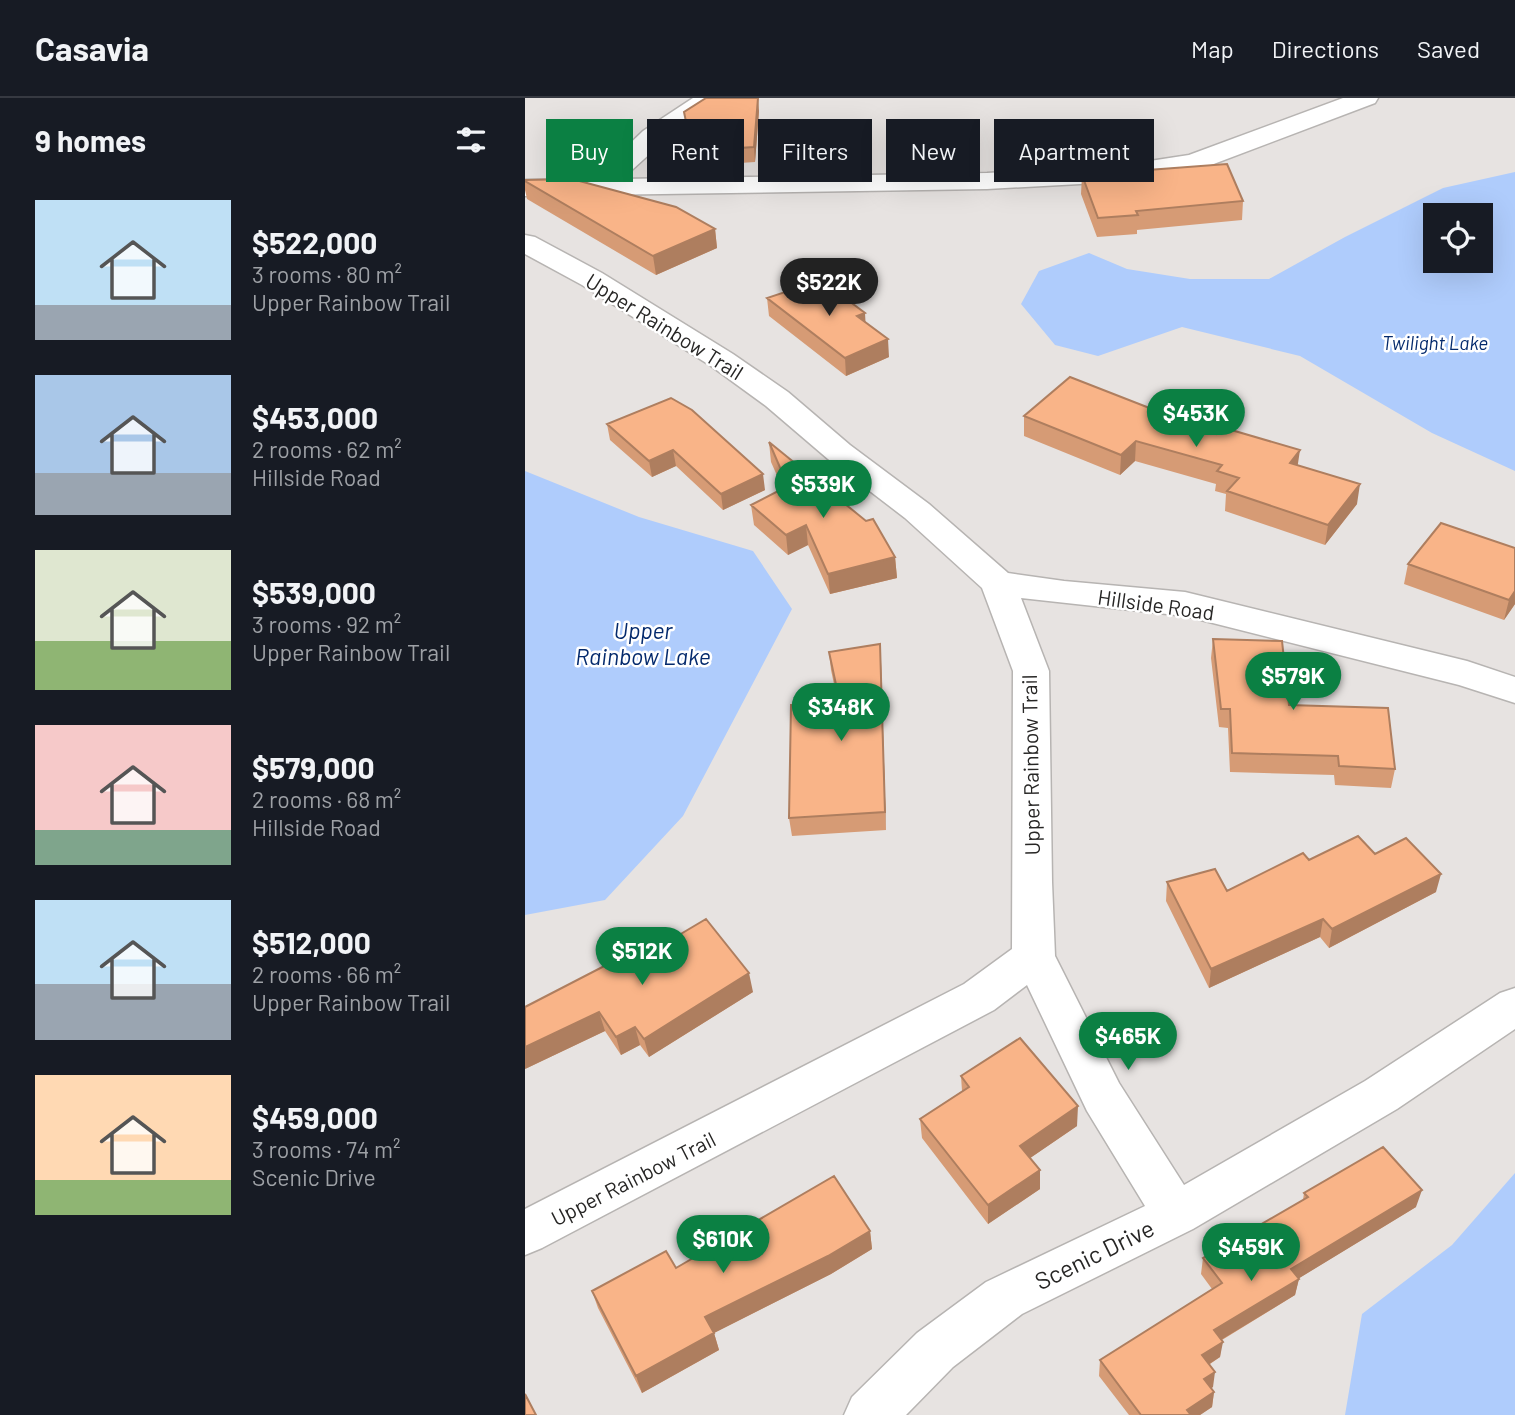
<!DOCTYPE html>
<meta charset="utf-8">
<style>
body{margin:0;font-family:Barlow,sans-serif;background:#242831;color:#f1f3f6;height:100vh;display:flex;flex-direction:column;font-size:26px;white-space:nowrap}
*{box-sizing:border-box;margin:0}
p{font-size:23px;color:#9ea1a6}
.icon{flex:none;width:38px;height:38px;fill:none;stroke:currentColor;stroke-width:2;stroke-linecap:round;stroke-linejoin:round}
.map{position:relative;flex:1;overflow:hidden}
.sheet{display:flex;flex-direction:column;background:#171b24;width:525px}
.sheet>*{flex:none}
.banner{position:absolute;left:21px;top:21px;width:665px;height:63px;display:flex;gap:14px}
.buttons{position:absolute;left:898px;top:105px;display:grid;gap:14px}
.buttons a{display:grid;place-items:center;width:70px;height:70px;border-radius:0px;background:#171b24;box-shadow:0 7px 28px #0002;font-size:35px}
.price{position:absolute;translate:-50% -60px;padding:0 16px;border-radius:24px;background:#0b8043;color:#fff;font-size:23px;line-height:46px;filter:drop-shadow(0 2px 4px #0008)}
.price::after{content:'';position:absolute;left:50%;top:42px;width:21px;height:16px;margin-left:-10px;background:inherit;clip-path:polygon(0 0,100% 0,50% 100%)}
.price.active{background:#222;color:#fff}
ul{padding:0;list-style:none}
li{display:flex;align-items:center;gap:21px;height:175px;padding:0 35px}
li span{display:grid;place-items:center;flex:none;width:196px;height:140px;border-radius:0px;color:#555}
li>.icon{margin-inline-start:auto}
span .icon{width:84px;height:84px;fill:#fffc;stroke-width:1}
li b{font-size:30px}
h2{display:flex;justify-content:space-between;align-items:center;height:84px;padding:0 35px;font-size:30px}
.pill{padding:0 24px;border-radius:0px;background:#171b24;box-shadow:0 7px 28px #0002;font-size:24px;line-height:63px}
.pill.active{background:#0b8043;color:#fff}
header{display:flex;align-items:center;gap:42px;box-sizing:border-box;height:98px;padding:0 35px;background:#171b24;border-bottom:2px solid #363941}
header strong{font-size:33px}
nav{display:flex;gap:38px;margin-inline-start:auto;font-size:24px}
main{display:flex;flex:1;min-height:0}
.map>svg:first-child{display:block}
.water{fill:#afccfc;fill-rule:evenodd}
.lines{fill:none;stroke-linecap:round;stroke-linejoin:round}
.minor-casing{stroke:#b7b4b2;stroke-width:3}
.minor{fill:#fff;fill-rule:evenodd}
.wall{fill:#d69b75}
.shaded-wall{fill:#ae7e5f}
.building{fill:#f9b488;stroke:#ae7e5f;stroke-width:2}
.labels{text-anchor:middle;dominant-baseline:central;stroke-width:5;stroke-linejoin:round;paint-order:stroke}
.far-water-label{font-size:19px;font-style:italic;fill:#042a6d;stroke:#fff}
.street-label{font-size:21px;fill:#272625;stroke:#fff}
.water-label{font-size:23px;font-style:italic;fill:#042a6d;stroke:#fff}
.near-street-label{font-size:24px;fill:#272625;stroke:#fff}
</style>
<header>
<strong>Casavia</strong>
<nav><a>Map</a><a>Directions</a><a>Saved</a></nav>
</header>
<main>
<section class="sheet">
<h2>9 homes<svg class="icon" aria-label="filters" viewBox="0 0 24 24"><path d="M4 7h16M4 17h16"/><circle cx="9" cy="7" r="2"/><circle cx="15" cy="17" r="2"/></svg></h2>
<ul>
<li><span style="background:linear-gradient(#bfe0f5 75%,#9aa5b1 0)"><svg class="icon" aria-label="home" viewBox="0 0 24 24"><path d="M3 11l9-7 9 7M6 9v11h12V9"/></svg></span><div><b>$522,000</b><p>3 rooms · 80 m²</p><p>Upper Rainbow Trail</p></div></li>
<li><span style="background:linear-gradient(#a9c7e8 70%,#9aa5b1 0)"><svg class="icon" aria-label="home" viewBox="0 0 24 24"><path d="M3 11l9-7 9 7M6 9v11h12V9"/></svg></span><div><b>$453,000</b><p>2 rooms · 62 m²</p><p>Hillside Road</p></div></li>
<li><span style="background:linear-gradient(#dfe7d0 65%,#8fb573 0)"><svg class="icon" aria-label="home" viewBox="0 0 24 24"><path d="M3 11l9-7 9 7M6 9v11h12V9"/></svg></span><div><b>$539,000</b><p>3 rooms · 92 m²</p><p>Upper Rainbow Trail</p></div></li>
<li><span style="background:linear-gradient(#f6c9c9 75%,#7fa58c 0)"><svg class="icon" aria-label="home" viewBox="0 0 24 24"><path d="M3 11l9-7 9 7M6 9v11h12V9"/></svg></span><div><b>$579,000</b><p>2 rooms · 68 m²</p><p>Hillside Road</p></div></li>
<li><span style="background:linear-gradient(#bfe0f5 60%,#9aa5b1 0)"><svg class="icon" aria-label="home" viewBox="0 0 24 24"><path d="M3 11l9-7 9 7M6 9v11h12V9"/></svg></span><div><b>$512,000</b><p>2 rooms · 66 m²</p><p>Upper Rainbow Trail</p></div></li>
<li><span style="background:linear-gradient(#ffd9b3 75%,#8fb573 0)"><svg class="icon" aria-label="home" viewBox="0 0 24 24"><path d="M3 11l9-7 9 7M6 9v11h12V9"/></svg></span><div><b>$459,000</b><p>3 rooms · 74 m²</p><p>Scenic Drive</p></div></li>
</ul>
</section>
<div class="map">
<svg width="990" height="1317" viewBox="0 0 990 1317">
<rect width="100%" height="100%" fill="#e7e3e1"/>
<path class="water" d="M990,74V373L907,335L775,258L657,229L573,258L530,247L496,206L514,173L564,155L602,171L665,181H744L820,139L918,90ZM956,117V163H910V117Z
M0,373L114,419L228,453L267,511L158,718L80,802L0,817Z
M990,1075V1317H820L837,1216L927,1147Z"/>
<g class="lines">
<g class="minor-casing">
<path id="minor" d="M168,0H199L196,5L150,33L97,81L462,75L592,68L664,57L818,0H853L850,5L678,70L592,84L462,91L0,98V82L68,81L118,33Z
M0,137L10,139L77,175L208,256L263,294L325,347L404,406L483,475L539,483L660,494L942,563L990,579V605L934,587L660,518L496,500L524,573L527,784L530,858L594,985L659,1087L840,983L975,895L990,890V931L872,1011L668,1131L497,1216L428,1269L381,1317H319L327,1299L392,1235L461,1184L620,1108L562,1013L502,887L469,912L17,1150L0,1157V1111L439,886L487,851L488,573L457,490L380,420L303,361L241,308L186,268L57,187L0,156Z"/>
</g>
<use href="#minor" class="minor"/>
</g>
<path class="wall" d="M234,13L230,64L169,68L159,14Z
M557,77L718,103L717,122L612,132V136L572,139L556,96Z
M0,82L190,131L192,150L131,177L2,101L0,92Z
M242,200L340,224L364,259L321,278L244,218Z
M146,300L240,392L198,412L151,368L127,379L85,342L82,326Z
M499,318L773,368L832,406L800,447L700,413L701,396L690,393L691,386L610,363L595,377L499,338Z
M244,344L370,459L372,480L305,496L283,447L263,457L229,427L226,407L258,391L246,364Z
M990,450V506L979,522L879,486L883,466Z
M688,541L764,607L870,671L866,690L810,687L809,677L705,674L703,630L694,629L686,560Z
M304,554L356,564L361,732L267,738L264,720L313,605L306,572Z
M850,756L911,794L804,850L795,839L684,890L641,803L642,784L702,793L784,762Z
M122,856L228,894L124,959L115,947L96,957L80,933L0,971Z
M436,978L552,1028L505,1060L515,1072V1091L463,1126L397,1040L395,1021L437,993Z
M779,1095L891,1109L774,1180L770,1197L697,1242L695,1259L685,1266L688,1289L686,1290L689,1294L687,1309L675,1317H604L574,1278L575,1262L687,1191L676,1176L678,1160L778,1102Z
M345,1133L347,1151L306,1176L189,1235L194,1252L117,1295L73,1210L67,1193L151,1170Z"/>
<path class="shaded-wall" d="M233,0L234,13L230,64L229,49Z
M190,131L192,150L131,177L128,158Z
M340,215L341,233L332,218Z
M363,241L364,259L321,278L320,260Z
M611,343L610,363L595,377L596,357Z
M148,352L151,368L127,379L124,363Z
M775,352L772,372L765,365Z
M238,376L240,392L198,412L196,396Z
M835,386L832,406L800,447L803,427Z
M281,427L283,447L263,457L261,437Z
M370,459L372,480L305,496L303,476Z
M990,493V506L979,522L984,502Z
M355,546L356,564L361,732L360,714Z
M916,776L911,794L804,850L807,831Z
M798,821L795,839L684,890L686,871Z
M224,875L228,894L124,959L119,941Z
M74,914L80,933L0,971V949Z
M110,929L115,947L96,957L91,939Z
M553,1008L552,1028L495,1067V1048Z
M515,1072V1091L463,1126V1107Z
M897,1092L891,1109L763,1187L766,1171Z
M345,1133L347,1151L306,1176L189,1235L194,1252L117,1295L111,1278L180,1219Z
M774,1181L770,1197L686,1248L689,1232Z
M698,1244L695,1259L675,1272L677,1257Z
M690,1274L688,1289L677,1296L679,1281Z
M689,1294L687,1309L675,1317H661L662,1312Z"/>
<path class="building" d="M181,0H233L229,49L167,53L159,14Z
M702,66L718,103L611,113L613,117L573,120L557,77Z
M47,81L151,109L190,131L128,158L0,83V82Z
M296,182L340,215L332,218L363,241L320,260L242,200Z
M545,279L691,336L696,329L775,352L765,365L835,386L803,427L702,393L714,380L692,373L697,367L611,343L596,357L499,318Z
M146,300L167,312L238,376L196,396L148,352L124,363L82,326Z
M244,344L341,423L348,421L370,459L303,476L281,427L261,437L226,407L263,388Z
M916,425L990,450V493L984,502L883,466Z
M688,541L757,543L764,607L863,610L870,671L814,668L813,658L707,655L705,611H696Z
M355,546L360,714L264,720L266,607L315,605L304,554Z
M833,738L850,756L881,740L916,776L807,831L798,821L686,871L642,784L690,771L702,793L778,755L784,762Z
M181,821L224,875L119,941L110,929L91,939L74,914L0,949V909L116,849L122,856Z
M495,940L553,1008L495,1048L515,1072L463,1107L395,1021L444,989L436,978Z
M858,1049L897,1092L766,1171L774,1181L689,1232L698,1244L677,1257L690,1274L679,1281L689,1294L662,1312L666,1317H616L575,1262L697,1185L678,1160L783,1099L779,1095Z
M309,1078L345,1133L303,1158L180,1219L189,1235L111,1278L67,1193L141,1153L151,1170Z
M0,1296L11,1317H0Z"/>
<g class="labels">
<g class="far-water-label">
<text x="910" y="244">Twilight Lake</text>
</g>
<g class="street-label">
<text transform="translate(140 228) rotate(32)">Upper Rainbow Trail</text>
<text transform="translate(631 506) rotate(8)">Hillside Road</text>
<text transform="translate(505 667) rotate(-91)">Upper Rainbow Trail</text>
<text transform="translate(108 1080) rotate(-27)">Upper Rainbow Trail</text>
</g>
<g class="water-label">
<text x="118" y="532">Upper<tspan x="118" dy="26">Rainbow Lake</tspan></text>
</g>
<g class="near-street-label">
<text transform="translate(569 1156) rotate(-26)">Scenic Drive</text>
</g>
</g>
</svg>
<div class="buttons">
<a><svg class="icon" aria-label="locate" viewBox="0 0 24 24"><circle cx="12" cy="12" r="6"/><path d="M12 2v4M12 18v4M2 12h4M18 12h4"/></svg></a>
</div>
<b class="price active" style="left:304px;top:220px">$522K</b>
<b class="price" style="left:671px;top:351px">$453K</b>
<b class="price" style="left:298px;top:422px">$539K</b>
<b class="price" style="left:768px;top:614px">$579K</b>
<b class="price" style="left:316px;top:645px">$348K</b>
<b class="price" style="left:117px;top:889px">$512K</b>
<b class="price" style="left:603px;top:974px">$465K</b>
<b class="price" style="left:198px;top:1177px">$610K</b>
<b class="price" style="left:726px;top:1185px">$459K</b>
<div class="banner">
<a class="pill active">Buy</a>
<a class="pill">Rent</a>
<a class="pill">Filters</a>
<a class="pill">New</a>
<a class="pill">Apartment</a>
</div>
</div>
</main>
